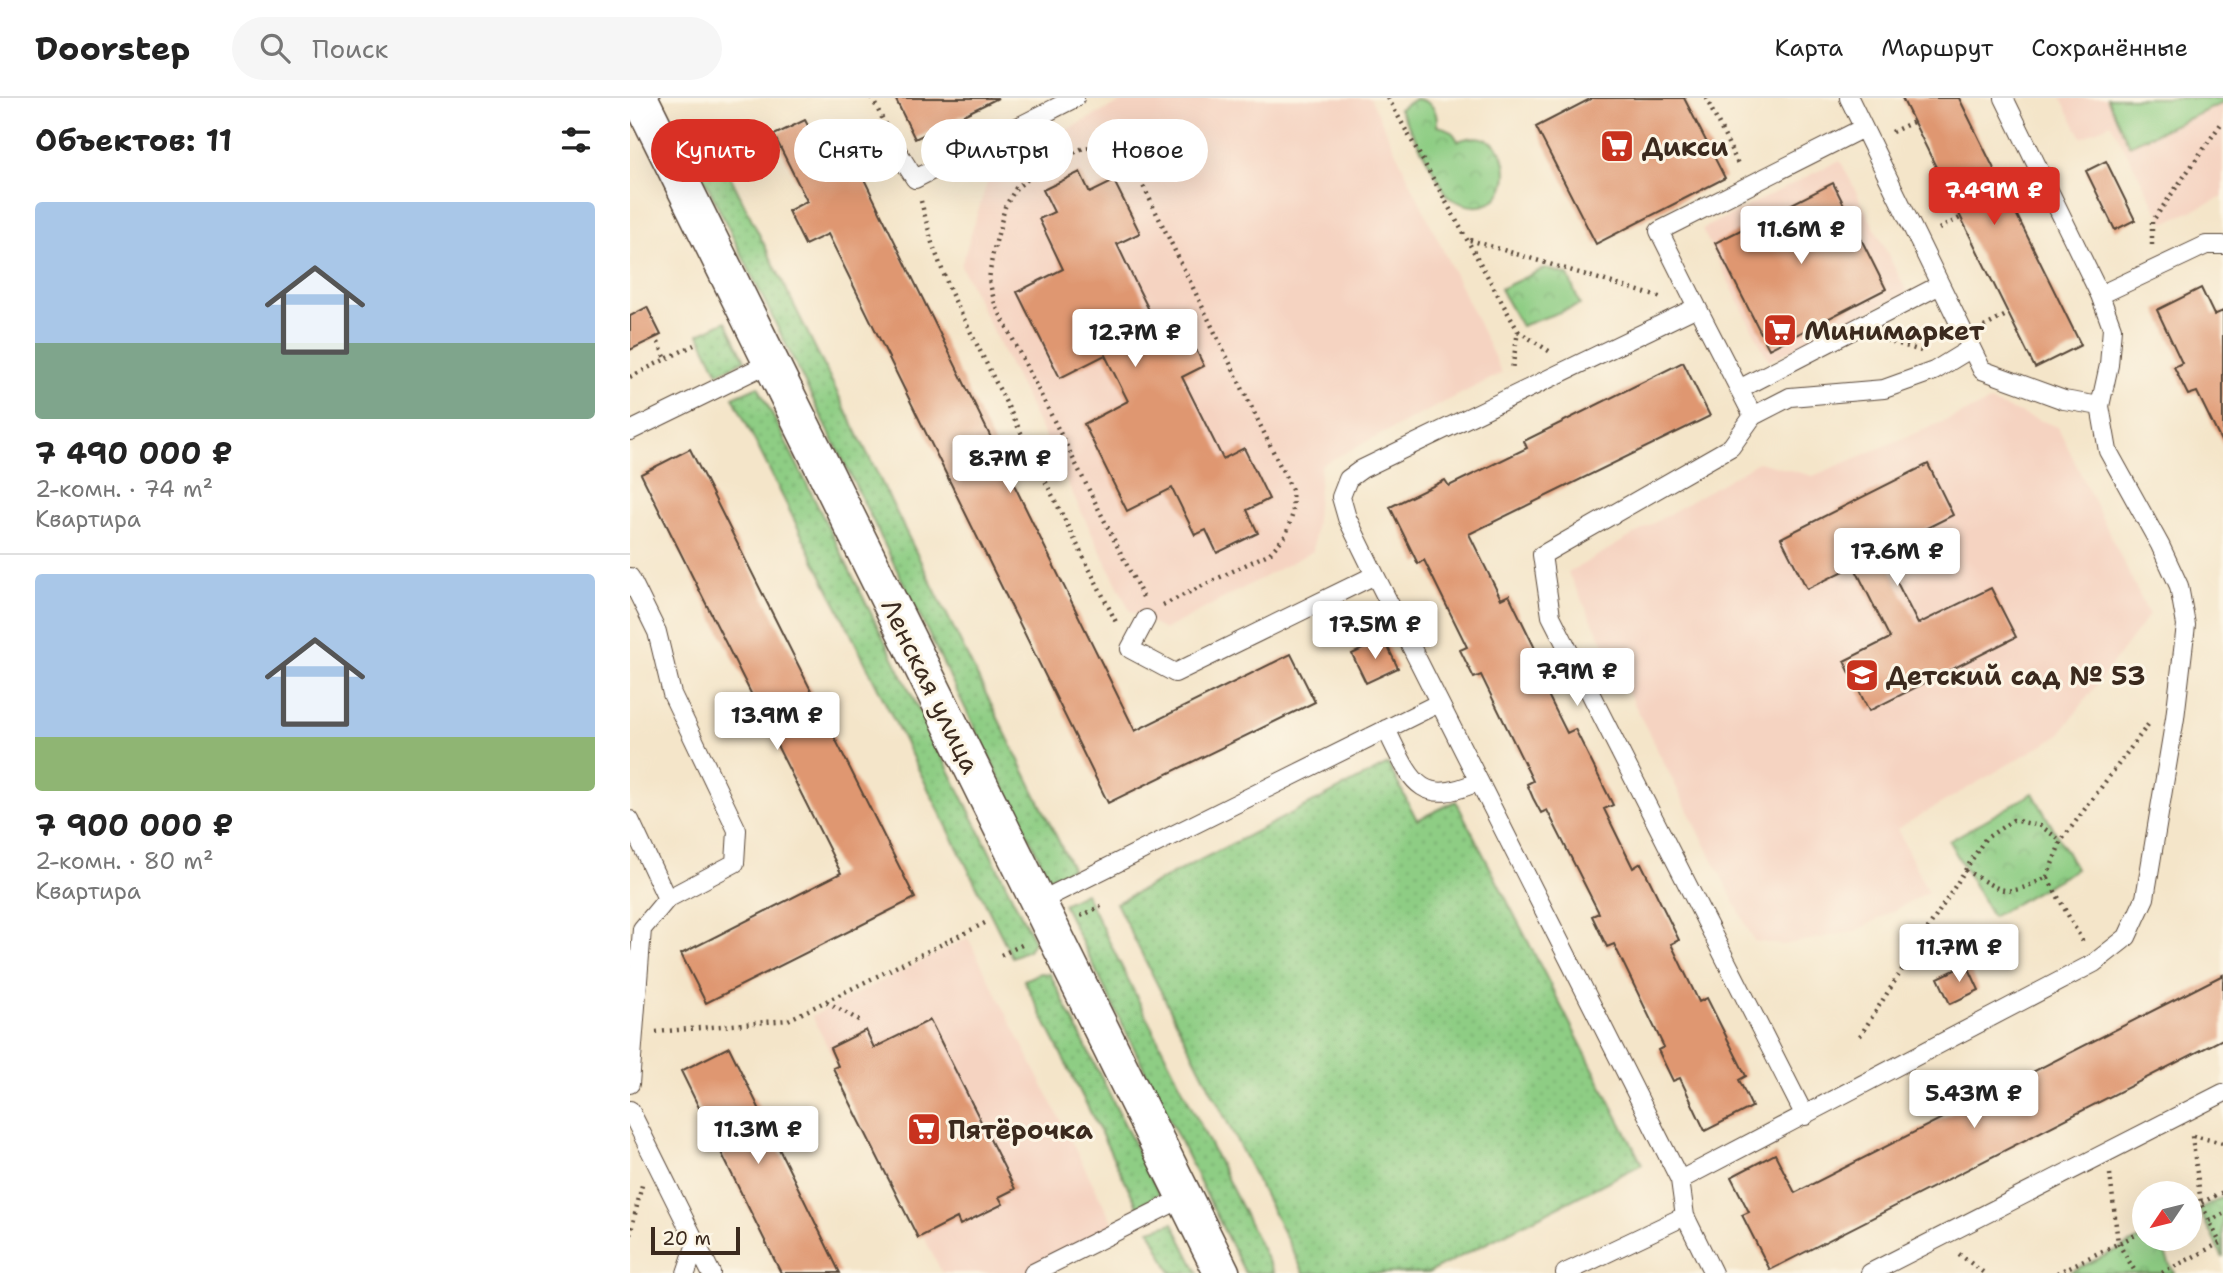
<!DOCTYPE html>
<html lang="ru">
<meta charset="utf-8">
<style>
body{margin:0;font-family:"Shantell Sans",sans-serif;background:#f6f6f6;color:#222;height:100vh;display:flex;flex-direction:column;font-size:26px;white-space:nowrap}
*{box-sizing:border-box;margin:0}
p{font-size:23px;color:#767676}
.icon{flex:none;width:38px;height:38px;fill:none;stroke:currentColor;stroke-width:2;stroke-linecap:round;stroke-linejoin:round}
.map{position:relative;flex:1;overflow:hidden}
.details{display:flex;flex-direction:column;background:#fff;width:630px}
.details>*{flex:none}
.guide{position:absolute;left:21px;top:21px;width:665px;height:63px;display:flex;gap:14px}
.needle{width:46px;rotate:235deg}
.buttons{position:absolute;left:1502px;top:1083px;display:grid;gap:14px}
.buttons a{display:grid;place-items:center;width:70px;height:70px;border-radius:50%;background:#fff;box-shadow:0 7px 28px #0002;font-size:35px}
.scale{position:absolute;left:21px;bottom:18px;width:89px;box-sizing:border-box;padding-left:7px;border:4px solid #3b2a1e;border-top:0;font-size:19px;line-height:24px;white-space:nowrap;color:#3b2a1e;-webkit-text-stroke:5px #fcf5e5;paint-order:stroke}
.price{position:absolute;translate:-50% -60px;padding:0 16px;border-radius:7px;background:#fff;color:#222;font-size:23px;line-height:46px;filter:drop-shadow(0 2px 4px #0008)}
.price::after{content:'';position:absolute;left:50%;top:42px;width:21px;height:16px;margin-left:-10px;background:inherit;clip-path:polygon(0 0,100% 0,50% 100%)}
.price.current{background:#d93025;color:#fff}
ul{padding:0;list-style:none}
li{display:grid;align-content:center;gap:14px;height:371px;padding:0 35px}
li+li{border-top:2px solid #e0e0e0}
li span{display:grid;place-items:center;height:217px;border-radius:7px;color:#555}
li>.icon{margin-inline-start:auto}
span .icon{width:126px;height:126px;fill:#fffc;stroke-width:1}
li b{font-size:30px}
h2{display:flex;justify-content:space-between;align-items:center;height:84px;padding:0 35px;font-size:30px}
.chip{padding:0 24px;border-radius:32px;background:#fff;box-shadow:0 7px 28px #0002;font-size:24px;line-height:63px}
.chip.current{background:#d93025;color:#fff}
header{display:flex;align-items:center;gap:42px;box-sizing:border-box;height:98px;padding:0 35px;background:#fff;border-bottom:2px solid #e0e0e0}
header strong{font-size:33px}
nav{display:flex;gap:38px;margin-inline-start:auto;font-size:24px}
.search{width:490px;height:63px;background:#f6f6f6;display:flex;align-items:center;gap:18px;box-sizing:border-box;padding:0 24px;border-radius:38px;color:#767676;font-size:26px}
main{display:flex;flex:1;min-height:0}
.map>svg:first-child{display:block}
.built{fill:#f5d3c1}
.grass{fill:url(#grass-dots);stroke:#647c51;stroke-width:2}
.park{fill:url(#park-crowns);stroke:#647c51;stroke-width:2}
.garden{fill:#8ecd84;stroke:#647c51;stroke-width:2}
.building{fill:#df9771}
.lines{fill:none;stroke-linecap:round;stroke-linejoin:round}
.lane-casing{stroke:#574638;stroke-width:20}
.street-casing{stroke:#574638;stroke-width:38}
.path{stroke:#574638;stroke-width:4.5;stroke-dasharray:2 5;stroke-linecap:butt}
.lane{stroke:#fff;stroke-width:18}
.street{stroke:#fff;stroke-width:35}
.labels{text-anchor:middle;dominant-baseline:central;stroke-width:6;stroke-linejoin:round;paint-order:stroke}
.poi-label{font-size:26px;font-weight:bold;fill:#3b2a1e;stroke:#fcf5e5;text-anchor:start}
.street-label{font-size:26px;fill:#3b2a1e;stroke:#fcf5e5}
</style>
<header>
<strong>Doorstep</strong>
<div class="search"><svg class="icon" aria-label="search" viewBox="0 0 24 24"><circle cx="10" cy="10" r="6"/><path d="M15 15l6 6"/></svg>Поиск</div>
<nav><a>Карта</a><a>Маршрут</a><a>Сохранённые</a></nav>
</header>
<main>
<section class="details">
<h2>Объектов: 11<svg class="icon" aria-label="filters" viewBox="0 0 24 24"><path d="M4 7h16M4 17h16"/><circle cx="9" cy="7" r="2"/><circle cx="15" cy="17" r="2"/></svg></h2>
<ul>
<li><span style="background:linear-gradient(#a9c7e8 65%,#7fa58c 0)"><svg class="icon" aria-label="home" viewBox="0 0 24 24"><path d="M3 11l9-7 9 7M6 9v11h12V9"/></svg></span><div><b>7 490 000 ₽</b><p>2-комн. · 74 m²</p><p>Квартира</p></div></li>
<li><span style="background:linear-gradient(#a9c7e8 75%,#8fb573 0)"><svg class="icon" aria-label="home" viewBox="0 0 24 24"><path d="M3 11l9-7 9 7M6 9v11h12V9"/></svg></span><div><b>7 900 000 ₽</b><p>2-комн. · 80 m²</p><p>Квартира</p></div></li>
</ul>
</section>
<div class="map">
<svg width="1593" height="1175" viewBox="0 0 1593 1175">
<defs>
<pattern id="grass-dots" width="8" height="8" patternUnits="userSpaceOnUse" patternTransform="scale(1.75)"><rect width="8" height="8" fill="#8ecd84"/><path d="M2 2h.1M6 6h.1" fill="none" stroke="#7bb072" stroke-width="1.8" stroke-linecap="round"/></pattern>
<pattern id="park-crowns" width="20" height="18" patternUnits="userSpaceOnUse" patternTransform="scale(1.75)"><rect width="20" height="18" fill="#8ecd84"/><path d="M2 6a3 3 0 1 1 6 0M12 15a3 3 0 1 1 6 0" fill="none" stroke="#7bb072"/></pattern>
</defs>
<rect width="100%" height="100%" fill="#fcf5e5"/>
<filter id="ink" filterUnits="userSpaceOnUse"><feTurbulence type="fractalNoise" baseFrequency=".0143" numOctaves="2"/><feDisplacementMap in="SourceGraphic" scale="14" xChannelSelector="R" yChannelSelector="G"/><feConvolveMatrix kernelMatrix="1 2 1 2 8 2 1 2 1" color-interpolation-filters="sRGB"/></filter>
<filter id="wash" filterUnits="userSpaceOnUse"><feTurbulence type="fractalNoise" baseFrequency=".00686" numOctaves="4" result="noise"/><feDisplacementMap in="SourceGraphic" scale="28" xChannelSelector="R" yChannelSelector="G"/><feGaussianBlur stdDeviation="1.57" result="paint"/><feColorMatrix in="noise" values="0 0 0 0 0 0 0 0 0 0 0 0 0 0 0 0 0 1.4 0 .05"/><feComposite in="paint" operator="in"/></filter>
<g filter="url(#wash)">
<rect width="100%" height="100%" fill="#f4e5c9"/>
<path class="built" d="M500,0H740L872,275L691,367L683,453L534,532L500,513L331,168L362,69Z
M1431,0H1593V99L1534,125L1481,25L1452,40Z
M1210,62L1277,194L1139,263L1072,131Z
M1360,304L1428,329L1519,517L1429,637L1267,731L1298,794L1226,833L1153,847L1124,843L938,475L1128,364L1183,378Z
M338,840L490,1139L418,1175H312L182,918Z"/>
<path class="grass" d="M81,39L442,770L419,780L59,50Z
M96,223L115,262L88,275L69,236Z
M128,288L404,843L398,852L382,859L103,299Z
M758,666L787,722L826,703L1012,1066L798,1175H674L486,805Z
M455,795L644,1175H615L433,806Z
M410,875L420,876L529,1096L508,1109L394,882Z
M543,1125L568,1175H541L520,1132Z"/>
<path class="park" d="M785,1C801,2 808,12 807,28C818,30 823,33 828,43C895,17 892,142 818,99L769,11Z
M915,170L938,177L950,207L891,228L870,191Z
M1403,695L1446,771L1362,819L1319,743Z
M1593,1099V1160L1569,1112Z
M1514,1139L1528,1141L1544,1175H1438Z"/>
<path class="garden" d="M1477,0H1593V5L1499,47Z"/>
<g id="blocks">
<path class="building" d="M265,0H368L285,41Z
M962,0H1054L1095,80L966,146L906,29Z
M1272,0H1329L1451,247L1405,270Z
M175,22L187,45L225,27L246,68L231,75L505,633L661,556L685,604L478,705L198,136L175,147L158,113L177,103L144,37Z
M1476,63L1505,122L1485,132L1456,73Z
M450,74L460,95L484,83L510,135L487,146L509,192L527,228L549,217L574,268L552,279L593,361L614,350L639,401L617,412L628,435L587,455L576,432L565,437L542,390L497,413L454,326L498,303L475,257L430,280L387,194L433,171L409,121L424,114L413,92Z
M1203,85L1256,191L1139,251L1085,145Z
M1571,190L1584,217L1593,213V347L1567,294L1558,297L1544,269L1552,265L1527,212Z
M17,209L31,237L0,252V218Z
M1053,264L1080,318L839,436L871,501L879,497L916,573L908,577L937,635L945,631L983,707L974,711L1003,770L1011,765L1049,842L1041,846L1069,904L1077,900L1116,978L1109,982L1122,1009L1075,1033L1050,980L1043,983L1028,952L1034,949L984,846L977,849L962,818L969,815L917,712L911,715L903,700L897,686L903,683L851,577L844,580L830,552L837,549L794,462L788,466L760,409L815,382L819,388L897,350L894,343Z
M60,351L285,800L76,905L51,856L211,775L11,376Z
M1298,366L1323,417L1251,453L1288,526L1361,490L1386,539L1239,613L1214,563L1260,540L1224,468L1177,491L1151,440Z
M754,541L768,570L736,585L722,556Z
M1337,866L1349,892L1320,906L1308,880Z
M1593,877V941L1140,1172L1112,1117L1119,1114L1101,1079L1145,1056L1165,1095Z
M300,922L385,1091L369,1099L373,1106L330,1127L327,1120L288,1140L203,970L208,968L200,950L236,932L244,950Z
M99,949L210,1175H151L78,1028L51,973Z"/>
</g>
</g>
<g filter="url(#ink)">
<use href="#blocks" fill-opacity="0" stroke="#574638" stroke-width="2"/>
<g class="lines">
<g class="lane-casing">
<path id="lane" d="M1219,0L1352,272L1434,302L1470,308
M268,54L285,81L445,0
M1470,197L1576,147H1593
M1067,209L1029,133L1233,30
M1109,291L1310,187
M1123,318L1160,299L1254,291L1304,273L1340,251
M0,333L141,264
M0,479L27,534L42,596L107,732L105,765L37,801L12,831L0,986
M516,521L500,551L545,575L745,477
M756,631C780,679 788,712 849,683
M0,722L37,801
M408,804L809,605
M0,1012L81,1175
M1050,1082L745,477L717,420L711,399L718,381L732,371L1067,209L1123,318L1101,349L912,457L921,518L1175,1018
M56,1175L66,1146
M403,1175L555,1099
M935,1175L1055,1118
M1083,1175L1055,1118L1050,1082L1464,865L1497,839L1515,800L1545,620L1556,527L1549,488L1530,447L1478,353L1470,308L1479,267L1482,230L1470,197L1374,0
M1240,1175L1593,995"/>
</g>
<g class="street-casing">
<path id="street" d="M10,0L592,1175"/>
</g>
<path class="path" d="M242,0L259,34
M758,0L888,233L882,272
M1076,0L1109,68
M1262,34L1283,24
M291,103L302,145L321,195L487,526
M1309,131L1330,120
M840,142L1032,200
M1522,147V124L1593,23
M1354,229L1378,216
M888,233L922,255
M25,238L36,261
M1256,242L1291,253
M0,279L64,247
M513,499L365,206L359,182L362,159L375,109L386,90L405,76L453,50L473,47L488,53L502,65L662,392L663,415L656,437L640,455L533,507
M1335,772C1374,794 1374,801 1417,779L1454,846
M1417,779L1431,743L1520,624
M451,818L473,807
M371,857L396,845
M197,904L232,924
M26,934L158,922L355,825
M1230,938L1355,741L1383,722L1411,728L1431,743
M1563,1038L1593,1045
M1480,1076L1488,1145L1506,1175
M1559,1111L1593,1094
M1579,1123L1593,1116
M0,1137L12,1087
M1329,1156L1354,1175
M1427,1175L1514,1133
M1532,1175L1590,1145L1571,1105L1562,1038"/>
<use href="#lane" class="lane"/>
<use href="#street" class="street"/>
</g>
</g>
<defs>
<g id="supermarket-square" transform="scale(1.75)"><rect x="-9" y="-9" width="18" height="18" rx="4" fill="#c8321e" stroke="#fcf5e5"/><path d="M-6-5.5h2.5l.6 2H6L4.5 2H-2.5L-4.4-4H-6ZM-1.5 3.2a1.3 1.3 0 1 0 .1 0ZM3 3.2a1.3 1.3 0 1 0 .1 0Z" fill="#fff"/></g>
<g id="school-square" transform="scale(1.75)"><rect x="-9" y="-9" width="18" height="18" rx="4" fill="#c8321e" stroke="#fcf5e5"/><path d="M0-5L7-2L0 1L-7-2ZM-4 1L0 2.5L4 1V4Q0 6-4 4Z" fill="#fff"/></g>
</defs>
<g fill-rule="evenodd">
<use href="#supermarket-square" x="987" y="48"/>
<use href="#supermarket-square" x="1150" y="232"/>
<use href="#school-square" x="1232" y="577"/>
<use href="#supermarket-square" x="294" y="1031"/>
</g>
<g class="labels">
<g class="poi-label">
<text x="1012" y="48">Дикси</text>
<text x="1174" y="232">Минимаркет</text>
<text x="1256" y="577">Детский сад № 53</text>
<text x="318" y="1031">Пятёрочка</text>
</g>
<g class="street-label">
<text transform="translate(301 588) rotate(64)">Ленская улица</text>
</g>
</g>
</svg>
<div class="buttons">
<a><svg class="needle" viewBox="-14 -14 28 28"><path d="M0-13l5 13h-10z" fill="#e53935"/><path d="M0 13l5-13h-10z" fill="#767676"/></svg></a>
</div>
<div class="scale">20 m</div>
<b class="price current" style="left:1364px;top:129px">7.49M ₽</b>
<b class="price" style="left:1171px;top:168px">11.6M ₽</b>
<b class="price" style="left:505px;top:271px">12.7M ₽</b>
<b class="price" style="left:380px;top:397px">8.7M ₽</b>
<b class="price" style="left:1267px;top:490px">17.6M ₽</b>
<b class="price" style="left:745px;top:563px">17.5M ₽</b>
<b class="price" style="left:947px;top:610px">7.9M ₽</b>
<b class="price" style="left:147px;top:654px">13.9M ₽</b>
<b class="price" style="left:1329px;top:886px">11.7M ₽</b>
<b class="price" style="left:1344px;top:1032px">5.43M ₽</b>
<b class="price" style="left:128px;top:1068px">11.3M ₽</b>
<div class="guide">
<a class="chip current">Купить</a>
<a class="chip">Снять</a>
<a class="chip">Фильтры</a>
<a class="chip">Новое</a>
</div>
</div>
</main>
